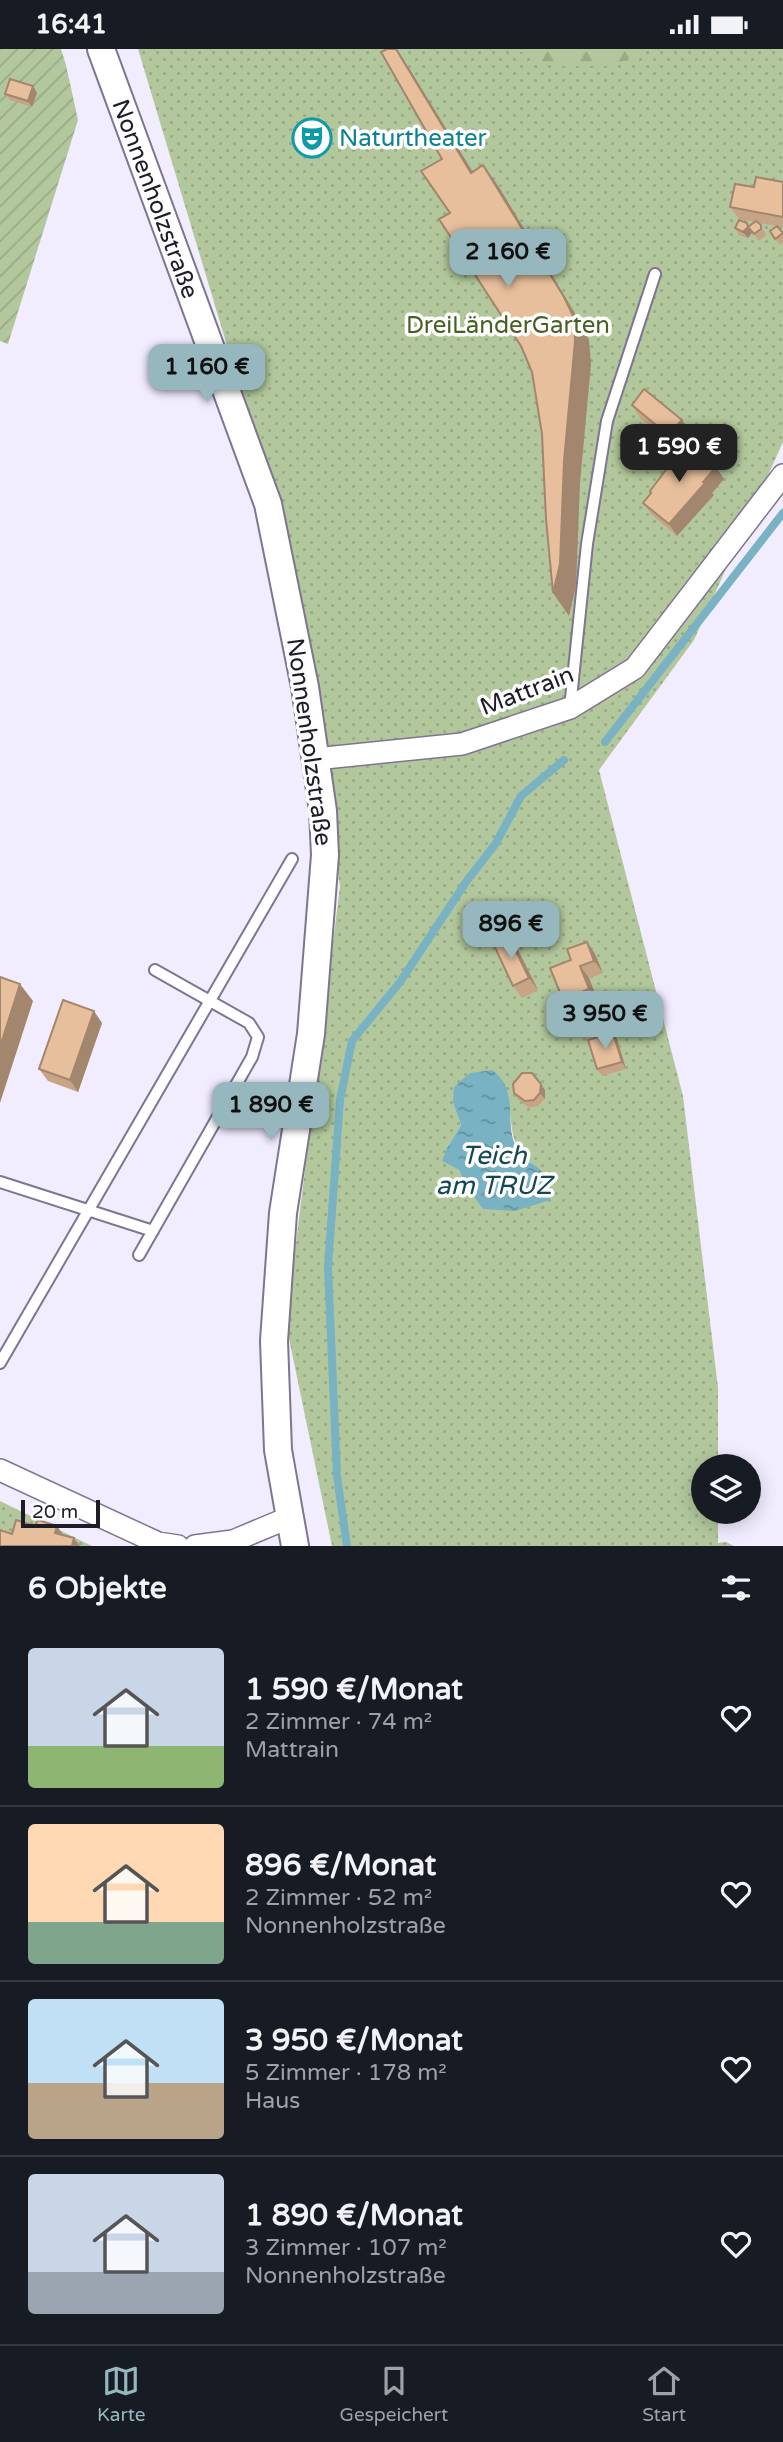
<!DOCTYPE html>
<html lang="de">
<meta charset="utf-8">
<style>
body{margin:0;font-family:"Varela Round",sans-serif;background:#20242c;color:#f1f3f6;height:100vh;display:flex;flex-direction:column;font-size:26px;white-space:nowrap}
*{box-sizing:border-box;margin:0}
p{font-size:23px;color:#9ea1a6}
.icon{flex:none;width:38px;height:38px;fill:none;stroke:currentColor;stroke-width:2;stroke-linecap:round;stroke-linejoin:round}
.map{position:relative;height:1497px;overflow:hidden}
.side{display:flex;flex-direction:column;background:#171b24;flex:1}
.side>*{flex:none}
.controls{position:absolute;left:691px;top:1405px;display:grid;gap:14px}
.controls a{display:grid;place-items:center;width:70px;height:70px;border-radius:50%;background:#171b24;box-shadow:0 4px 18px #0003;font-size:35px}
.scale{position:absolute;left:21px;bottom:18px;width:79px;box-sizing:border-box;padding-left:7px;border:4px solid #1f1c27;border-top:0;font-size:19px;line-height:24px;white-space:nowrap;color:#1f1c27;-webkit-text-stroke:5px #fdfdfd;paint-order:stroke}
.price{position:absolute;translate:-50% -60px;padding:0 16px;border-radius:14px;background:#96b7be;color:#111;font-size:23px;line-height:46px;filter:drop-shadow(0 2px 4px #0008)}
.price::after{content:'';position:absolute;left:50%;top:42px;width:21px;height:16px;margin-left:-10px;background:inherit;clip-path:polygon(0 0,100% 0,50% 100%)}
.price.current{background:#222;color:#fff}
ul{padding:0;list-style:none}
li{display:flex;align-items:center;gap:21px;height:175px;padding:0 28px}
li+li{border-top:2px solid #363941}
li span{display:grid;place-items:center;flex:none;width:196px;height:140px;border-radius:7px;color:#555}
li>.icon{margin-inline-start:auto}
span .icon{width:84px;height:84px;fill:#fffc;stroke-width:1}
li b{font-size:30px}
h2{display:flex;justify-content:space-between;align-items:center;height:84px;padding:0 28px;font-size:30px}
.status{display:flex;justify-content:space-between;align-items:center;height:49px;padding:0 35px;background:#171b24;direction:ltr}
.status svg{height:19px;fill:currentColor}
.tabs{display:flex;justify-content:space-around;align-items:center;height:98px;border-top:2px solid #363941;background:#171b24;font-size:19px;color:#9ea1a6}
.tabs a{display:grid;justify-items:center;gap:4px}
.tabs .current{color:#96b7be}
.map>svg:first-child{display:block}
.grass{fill:url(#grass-dots);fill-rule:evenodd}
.forest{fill:url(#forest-firs)}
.garden{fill:url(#garden-furrows)}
.water{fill:url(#water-ripples)}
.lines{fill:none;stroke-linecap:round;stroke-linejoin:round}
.stream{stroke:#78b2c3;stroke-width:8}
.service-casing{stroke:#7e7591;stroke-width:14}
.minor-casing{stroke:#7e7591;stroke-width:24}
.tertiary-casing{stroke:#7e7591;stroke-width:30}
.service{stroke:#fff;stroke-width:10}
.minor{stroke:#fff;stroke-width:21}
.tertiary{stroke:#fff;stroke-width:26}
.wall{fill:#c7a486}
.shaded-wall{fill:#a2866d}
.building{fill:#e7bf9c;stroke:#a2866d;stroke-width:2}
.labels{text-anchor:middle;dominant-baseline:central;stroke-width:7;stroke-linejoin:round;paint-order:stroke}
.culture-label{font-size:24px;fill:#0d838f;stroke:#fdfdfd;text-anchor:start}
.street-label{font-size:24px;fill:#1f1c27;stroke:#fdfdfd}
.park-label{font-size:24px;fill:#456021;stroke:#fdfdfd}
.water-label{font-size:26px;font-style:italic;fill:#134753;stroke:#fdfdfd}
</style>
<div class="status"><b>16:41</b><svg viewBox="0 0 49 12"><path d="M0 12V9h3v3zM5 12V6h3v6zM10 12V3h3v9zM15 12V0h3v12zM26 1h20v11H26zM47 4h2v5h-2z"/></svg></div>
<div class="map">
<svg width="783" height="1497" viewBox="0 0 783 1497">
<defs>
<pattern id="grass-dots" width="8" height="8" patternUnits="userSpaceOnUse" patternTransform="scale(1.75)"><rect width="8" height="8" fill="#b2c89c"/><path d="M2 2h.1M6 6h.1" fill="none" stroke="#99ab86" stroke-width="1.8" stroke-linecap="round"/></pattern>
<pattern id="forest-firs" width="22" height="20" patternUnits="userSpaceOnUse" patternTransform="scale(1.75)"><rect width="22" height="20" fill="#b2c89c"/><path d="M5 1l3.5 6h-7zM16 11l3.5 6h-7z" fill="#99ab86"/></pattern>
<pattern id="garden-furrows" width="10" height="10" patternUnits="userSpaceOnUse" patternTransform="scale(1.75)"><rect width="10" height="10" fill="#b2c89c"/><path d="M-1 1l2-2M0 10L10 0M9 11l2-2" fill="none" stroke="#99ab86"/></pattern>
<pattern id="water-ripples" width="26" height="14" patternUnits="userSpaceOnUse" patternTransform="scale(1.75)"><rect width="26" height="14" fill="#78b2c3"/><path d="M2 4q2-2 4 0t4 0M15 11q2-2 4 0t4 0" fill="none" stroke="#62909e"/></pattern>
</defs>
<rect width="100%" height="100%" fill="#f2ecff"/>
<path class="grass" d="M138,0H783V393L694,591L599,721L683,1047L718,1339V1417L704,1418V1463H718V1494L726,1493L734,1497H332L286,1275L340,837L276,460ZM508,1043C513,1081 507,1099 542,1122L467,1138L447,1099L461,1076L453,1054Z
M0,1452L92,1497H0Z"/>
<path class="forest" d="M514,0H642L617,17H554Z"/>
<path class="garden" d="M0,0H61L66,16L78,71L8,295L0,292Z"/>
<path class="water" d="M492,1021C520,1042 504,1069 515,1096C520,1110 532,1113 542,1122C545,1126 548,1131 551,1136L550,1151L515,1162L483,1160L467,1138L458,1120L442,1112L447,1099L461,1076L453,1054L454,1038L470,1024Z"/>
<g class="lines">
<path class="stream" d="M605,693L783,464
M347,1497L337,1427L328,1218L340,1051L352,992L400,933L466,833L496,794L521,747L564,711"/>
<g class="service-casing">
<path id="service" d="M570,659L587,495L607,372L655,225
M0,1133L153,1182
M139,1206L252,1008L258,988L249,974L155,921
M0,1314L292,810"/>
</g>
<g class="minor-casing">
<path id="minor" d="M315,710L462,695L570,659L635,619L783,426
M0,1421L158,1494L178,1497
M195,1497L233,1492L288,1469"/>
</g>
<g class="tertiary-casing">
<path id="tertiary" d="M101,0L268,455L305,638L323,762L325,806L311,985L283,1164L274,1292L278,1401L295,1497"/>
</g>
<use href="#service" class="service"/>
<use href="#minor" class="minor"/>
<use href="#tertiary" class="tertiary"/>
</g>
<path class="wall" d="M33,37L37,44L32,58L10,51L5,45Z
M783,133V178L778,177L783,185V193L780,196L770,182L777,177L758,174L765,183L766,186L759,192L752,182V184L748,189L739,186L735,179L747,174L749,177L755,173L739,170L730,158L754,138Z
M632,356L690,383L677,399L640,369Z
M681,407L716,418L724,430L712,444L714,446L677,487L652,466L643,454Z
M587,893L595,905L603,924L589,929L598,952L571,963L563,951Z
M517,899L538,941L522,949L513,937Z
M102,974L78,1043L48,1032L39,1020Z
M617,990L626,1020L602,1027L597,1020Z
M541,1035L545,1041V1050L538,1057L529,1059L518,1050L514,1044Z"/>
<path class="shaded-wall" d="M396,0L409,19L487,146L471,124Z
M33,37L37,44L32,58L28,52Z
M483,116L499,138L579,271L589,291L591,315L580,434L576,537L569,567L553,544L564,412Z
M747,174L751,181L752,184L748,189L743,183Z
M682,371L690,383L677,399L668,386Z
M716,418L724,430L712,444L714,446L677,487L669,475Z
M508,886L517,899L538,941L529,929Z
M587,893L595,905L603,924L594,912Z
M580,917L589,929L598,952L589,940Z
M20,935L33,952L0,1054V998Z
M94,962L102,974L78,1043L70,1031Z
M613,984L617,990L626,1020L622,1013Z
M541,1035L545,1041V1050L540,1044Z
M57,1477L71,1497L55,1484Z
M74,1489L80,1497H72Z"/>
<path class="building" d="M387,0H396L471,124L483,116L564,248L574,269L575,292L564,412L560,515L553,544L546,470L542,385L532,323L521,297L439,170L450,164L421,122L442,110L381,3Z
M10,30L33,37L28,52L5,45Z
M756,128L783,133V168L730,158L735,135L754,138Z
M739,171L747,174L748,178L743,183L735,179Z
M756,172L761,176V180L754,185L748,178Z
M777,177L783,184L775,190L770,182Z
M644,340L682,371L668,386L632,356Z
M690,397L716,418L703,433L705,434L669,475L643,454L651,444L650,442L678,405L681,407Z
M508,886L529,929L513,937L493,894Z
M587,893L594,912L580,917L589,940L563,951L550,919L571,911L567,900Z
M0,928L20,935L0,998Z
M63,951L94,962L70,1031L39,1020Z
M613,984L622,1013L597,1020L588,991Z
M522,1024H532L541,1035L540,1044L534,1051L525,1052L514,1044L513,1035Z
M16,1471L35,1477L38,1471L57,1477L55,1484L74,1489L72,1497H0V1481L12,1485Z"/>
<defs>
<g id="theatre-ring" transform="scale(2.0125)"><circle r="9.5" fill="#fdfdfd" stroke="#0f9aa8" stroke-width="1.5"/><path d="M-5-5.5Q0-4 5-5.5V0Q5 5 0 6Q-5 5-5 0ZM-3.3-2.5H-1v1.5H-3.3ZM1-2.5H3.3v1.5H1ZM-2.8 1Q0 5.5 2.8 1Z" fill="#0f9aa8"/></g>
</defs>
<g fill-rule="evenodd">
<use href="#theatre-ring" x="312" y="89"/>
</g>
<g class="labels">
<g class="culture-label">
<text x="339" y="89">Naturtheater</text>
</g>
<g class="street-label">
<text transform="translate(155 150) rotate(70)">Nonnenholzstraße</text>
<text transform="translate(527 642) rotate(-21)">Mattrain</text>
<text transform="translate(309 693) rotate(82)">Nonnenholzstraße</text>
</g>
<g class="park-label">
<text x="508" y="276">DreiLänderGarten</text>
</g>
<g class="water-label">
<text x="494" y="1106">Teich<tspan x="494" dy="30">am TRUZ</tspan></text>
</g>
</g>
</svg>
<div class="controls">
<a><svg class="icon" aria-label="layers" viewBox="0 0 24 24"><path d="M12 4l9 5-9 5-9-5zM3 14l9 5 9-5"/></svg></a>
</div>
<div class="scale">20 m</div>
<b class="price" style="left:508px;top:240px">2 160 €</b>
<b class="price" style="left:207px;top:355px">1 160 €</b>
<b class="price current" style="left:679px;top:435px">1 590 €</b>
<b class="price" style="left:511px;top:912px">896 €</b>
<b class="price" style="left:605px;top:1002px">3 950 €</b>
<b class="price" style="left:271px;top:1093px">1 890 €</b>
</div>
<section class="side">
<h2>6 Objekte<svg class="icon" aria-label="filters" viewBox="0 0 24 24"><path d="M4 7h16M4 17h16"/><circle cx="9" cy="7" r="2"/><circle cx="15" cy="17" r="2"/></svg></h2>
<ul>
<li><span style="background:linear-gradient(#c9d6e8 70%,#8fb573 0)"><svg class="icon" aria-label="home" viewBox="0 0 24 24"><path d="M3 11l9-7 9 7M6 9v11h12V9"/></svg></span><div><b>1 590 €/Monat</b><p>2 Zimmer · 74 m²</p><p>Mattrain</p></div><svg class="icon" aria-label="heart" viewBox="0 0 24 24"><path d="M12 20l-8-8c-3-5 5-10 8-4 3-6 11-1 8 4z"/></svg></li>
<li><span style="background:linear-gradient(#ffd9b3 70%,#7fa58c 0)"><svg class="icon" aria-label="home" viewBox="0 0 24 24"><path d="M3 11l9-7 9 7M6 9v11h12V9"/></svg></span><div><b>896 €/Monat</b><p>2 Zimmer · 52 m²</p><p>Nonnenholzstraße</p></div><svg class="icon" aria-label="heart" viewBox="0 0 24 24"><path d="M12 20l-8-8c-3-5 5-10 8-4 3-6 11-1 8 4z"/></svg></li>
<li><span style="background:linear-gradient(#bfe0f5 60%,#b9a48a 0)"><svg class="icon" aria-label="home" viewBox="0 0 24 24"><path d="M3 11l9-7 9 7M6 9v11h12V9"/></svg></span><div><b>3 950 €/Monat</b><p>5 Zimmer · 178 m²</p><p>Haus</p></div><svg class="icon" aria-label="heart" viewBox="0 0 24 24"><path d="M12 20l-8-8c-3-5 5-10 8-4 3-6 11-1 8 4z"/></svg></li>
<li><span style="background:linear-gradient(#c9d6e8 70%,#9aa5b1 0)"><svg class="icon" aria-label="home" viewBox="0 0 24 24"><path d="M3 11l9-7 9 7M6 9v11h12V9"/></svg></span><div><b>1 890 €/Monat</b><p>3 Zimmer · 107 m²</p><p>Nonnenholzstraße</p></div><svg class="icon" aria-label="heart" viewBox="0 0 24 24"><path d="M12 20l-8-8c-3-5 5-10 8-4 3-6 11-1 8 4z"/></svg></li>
</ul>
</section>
<nav class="tabs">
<a class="current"><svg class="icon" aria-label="map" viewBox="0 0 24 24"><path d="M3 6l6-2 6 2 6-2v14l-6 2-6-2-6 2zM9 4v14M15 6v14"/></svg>Karte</a>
<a><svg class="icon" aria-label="saved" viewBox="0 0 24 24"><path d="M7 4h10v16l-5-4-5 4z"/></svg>Gespeichert</a>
<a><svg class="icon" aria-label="home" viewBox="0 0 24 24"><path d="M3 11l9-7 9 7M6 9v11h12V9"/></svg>Start</a>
</nav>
